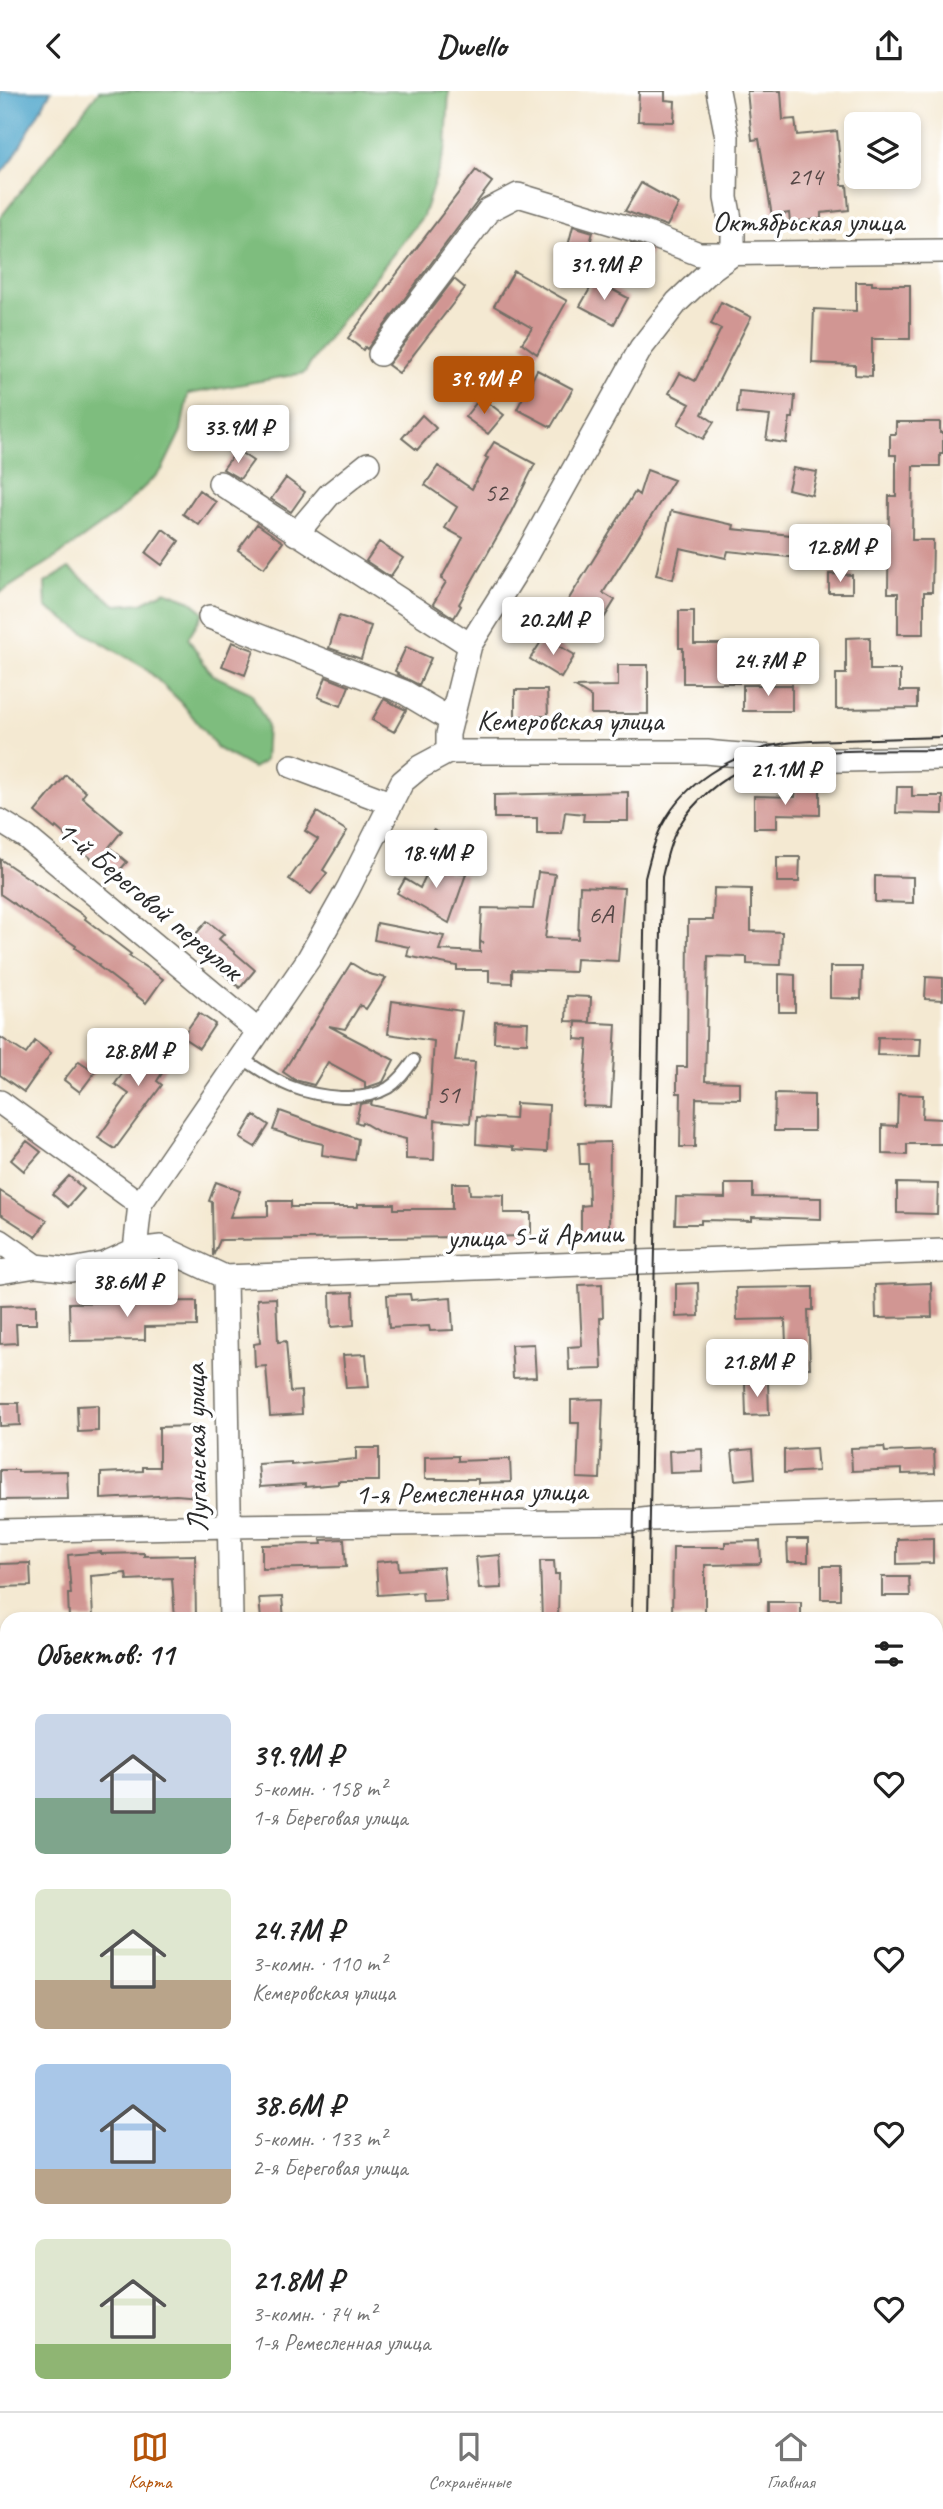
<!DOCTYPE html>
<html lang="ru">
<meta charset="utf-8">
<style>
body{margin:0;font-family:Caveat,sans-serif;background:#f2f2f2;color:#222;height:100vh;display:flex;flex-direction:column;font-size:26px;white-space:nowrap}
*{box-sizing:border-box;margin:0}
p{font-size:23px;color:#767676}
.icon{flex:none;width:38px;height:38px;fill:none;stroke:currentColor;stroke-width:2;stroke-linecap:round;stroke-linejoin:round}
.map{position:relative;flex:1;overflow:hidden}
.drawer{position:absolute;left:0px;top:1521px;width:943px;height:800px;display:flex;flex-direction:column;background:#fff;border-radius:21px 21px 0 0;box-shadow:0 4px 10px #0003}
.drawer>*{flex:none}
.buttons{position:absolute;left:844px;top:21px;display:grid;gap:14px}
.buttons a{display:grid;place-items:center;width:77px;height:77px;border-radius:10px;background:#fff;box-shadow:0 4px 10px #0003;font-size:35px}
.price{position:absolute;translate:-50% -60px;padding:0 16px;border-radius:7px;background:#fff;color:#222;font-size:23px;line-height:46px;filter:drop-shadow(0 2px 4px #0008)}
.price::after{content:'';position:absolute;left:50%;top:42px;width:21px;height:16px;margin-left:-10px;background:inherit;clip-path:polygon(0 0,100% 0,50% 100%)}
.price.on{background:#b45309;color:#fff}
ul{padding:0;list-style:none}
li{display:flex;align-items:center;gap:21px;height:175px;padding:0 35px}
li span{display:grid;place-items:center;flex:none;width:196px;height:140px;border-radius:10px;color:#555}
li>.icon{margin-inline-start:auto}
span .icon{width:84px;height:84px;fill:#fffc;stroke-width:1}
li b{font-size:30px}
h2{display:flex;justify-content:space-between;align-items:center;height:84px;padding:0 35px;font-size:30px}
header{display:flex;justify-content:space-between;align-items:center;height:91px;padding:0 35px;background:#fff;font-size:32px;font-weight:700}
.tab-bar{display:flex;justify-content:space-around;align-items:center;height:98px;border-top:2px solid #e0e0e0;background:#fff;font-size:19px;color:#767676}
.tab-bar a{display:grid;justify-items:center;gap:4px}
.tab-bar .on{color:#b45309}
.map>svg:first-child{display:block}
.forest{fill:#7ebd7e;stroke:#547454;stroke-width:2}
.water{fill:#4ea5ca;stroke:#3c687a;stroke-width:2}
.building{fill:#d19693}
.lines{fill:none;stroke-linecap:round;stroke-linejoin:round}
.lane-casing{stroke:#716e65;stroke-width:14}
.street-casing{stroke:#716e65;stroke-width:26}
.lane{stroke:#fff;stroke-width:10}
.street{stroke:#fff;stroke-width:23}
.tram{stroke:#2b2b2b;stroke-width:2}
.labels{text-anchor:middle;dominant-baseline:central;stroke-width:7;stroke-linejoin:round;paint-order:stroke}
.number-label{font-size:26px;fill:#544645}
.street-label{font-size:30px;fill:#2b2b2b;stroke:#fff}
</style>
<header><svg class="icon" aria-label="back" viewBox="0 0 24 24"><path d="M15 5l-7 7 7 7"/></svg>Dwello<svg class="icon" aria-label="share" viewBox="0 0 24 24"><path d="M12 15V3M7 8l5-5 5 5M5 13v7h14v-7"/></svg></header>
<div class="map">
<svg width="943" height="2320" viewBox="0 0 943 2320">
<rect width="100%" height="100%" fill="#fff"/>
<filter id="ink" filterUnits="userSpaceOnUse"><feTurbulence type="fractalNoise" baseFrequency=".0143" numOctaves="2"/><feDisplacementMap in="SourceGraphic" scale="14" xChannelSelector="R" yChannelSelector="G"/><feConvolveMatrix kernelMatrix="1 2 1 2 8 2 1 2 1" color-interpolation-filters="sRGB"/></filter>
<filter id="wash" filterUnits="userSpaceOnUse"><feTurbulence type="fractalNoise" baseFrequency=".00686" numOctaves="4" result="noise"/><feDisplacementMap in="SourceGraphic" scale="28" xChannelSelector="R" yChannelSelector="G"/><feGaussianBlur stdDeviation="1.57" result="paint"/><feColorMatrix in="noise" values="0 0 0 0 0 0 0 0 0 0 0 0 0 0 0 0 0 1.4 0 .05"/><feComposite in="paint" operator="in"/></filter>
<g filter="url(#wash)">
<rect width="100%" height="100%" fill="#f4e9d2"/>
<path class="forest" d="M99,0H449L446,56L423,125L334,239L304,282L188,303L181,340L162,379L115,424L58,465L0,502V127Z
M69,477L116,514L142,512L165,500L189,509L204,521L188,547L211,583L251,602L267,633L265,670L253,677L218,658L181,611L145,577L80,539L46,516L45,492Z"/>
<path class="water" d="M0,0H51L12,69L0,83Z"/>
<g id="blocks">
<path class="building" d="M639,0H665V9L675,10L674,31L638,30Z
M747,0H781L783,29L795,28L797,44L837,40L842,94H847L849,119L821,122V128L790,131L789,122L772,125L759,48L752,49Z
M476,79L492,91L367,258L365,256L363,259L348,247Z
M641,92L679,113L667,135L625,120Z
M573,135L593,141L588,160L568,155Z
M594,152L617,162L610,181L586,171Z
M631,152L652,160L641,179L622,168Z
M514,180L567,210L537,263L522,252L532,237L494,215Z
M454,188L465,197L399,282L388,274Z
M595,189L628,207L614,233L580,215Z
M856,191H872V194H910V248H872V285L855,284V274L812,272L814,218L856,220Z
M721,211L751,226L702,323L714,331L703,348L678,333L690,313L669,302L680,282L695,290L721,238L711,233Z
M537,279L573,298L551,336L517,318Z
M739,300L795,305L793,327H790L786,352L766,349L770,325L737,322Z
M481,306L504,324L488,343L465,326Z
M422,324L436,337L417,359L402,347Z
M896,331H940V342H943V363H940V375H913L912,449H933L932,501H924V543H898V502H888L889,405H896V364H890V343H896Z
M494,351L535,373L511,421L459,513L461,515L454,527L433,513L446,491L441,488L463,447L445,437L457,416L425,394L438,375L472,398L488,367L485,366Z
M237,359L253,370L240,388L223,378Z
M793,377L817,381L812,404L788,398Z
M647,379L674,389L603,502L615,509L601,532L567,511L635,401L639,404Z
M286,387L305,401L291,421L271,408Z
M199,399L216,411L199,434L183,423Z
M671,420L734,434L733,438L801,445L798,467L728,460L726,467L680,457L673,488L656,484Z
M257,433L283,451L264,477L238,459Z
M163,438L179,450L162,474L146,462Z
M379,451L403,467L390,486L366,470Z
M829,483L852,484V502H829Z
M679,520H694V553H739V592H683V557H679Z
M339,525L371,535L361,568L329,557Z
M544,546L575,564L561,587L530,568Z
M870,546V579H900V600H917V617L836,618V583H846V547Z
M232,551L254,559L245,584L222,575Z
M406,556L431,567L419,594L397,583L398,582L395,580Z
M618,574H648V623H591V606L575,596L618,595Z
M326,586L349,595L341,615L318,606Z
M743,594H792V620H743Z
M515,599H547L548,625H515Z
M384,608L406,619L394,641L372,629Z
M66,684L86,701L82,706L122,740L109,756L127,771L113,787L56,736L55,738L35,721Z
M897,696H912V705H943V723L896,722Z
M796,698H820V724L777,723V737H754V705L795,706Z
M628,701V730H583L584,723L565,721L562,743H537V727H494V704Z
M317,721L347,740L323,779L327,782L311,803L289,788L318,748L305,740Z
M433,739L449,747L440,765L424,758Z
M435,765L451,772L447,781L466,783L449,832L397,802L405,788L420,797Z
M777,766H800L799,791H777Z
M0,768L86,826L85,828L131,863L129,865L163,888L146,912L98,875L99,874L75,857L76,855L0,803Z
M538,781L555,783L545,847L578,848L580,795L624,797L618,870L576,868L575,881L512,879V892L489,891V879H457V875L407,865L409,856L374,849L377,832L444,845L439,859L480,861V851L484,852L480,850L482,817L533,818Z
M875,785L913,786V812L875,811Z
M714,797L751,798V840L782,841L781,874L747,873V866L708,865L705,990L740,991V1008L696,1007L695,1056H680L681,1002H677V976H687L688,829H713Z
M207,830L224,843L219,848L255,879L240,897L188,852Z
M351,872L369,883L386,887L366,918L360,914L345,938L329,935L394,969L383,991L365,997V991L328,971L314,994L295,989L283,981Z
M830,876H862L861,908L830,907Z
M779,883L795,884V921H779Z
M926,886L943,887V909L925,908Z
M567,905L591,906L590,931L566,930Z
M392,910L462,920L455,970L475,971L470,1032L435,1029L434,1069L406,1068V1048L381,1042L362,1031L361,1033L356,1031L360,1013L372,1011L371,1014L429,1026L434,950L388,943Z
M199,922L215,933L199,957L182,946Z
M495,930L528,931L527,952L494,951Z
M576,931L616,933L611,1016L583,1015L588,949L575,948Z
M153,943L177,959L157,990L162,994L115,1058L98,1047L129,1003L115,993L130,971L133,973Z
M0,946L26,963L35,950L51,962L24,1001L0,984Z
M878,946L921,947L920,965L877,964Z
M79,970L95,981L80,1001L64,989Z
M775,1003L814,1004V1040H774Z
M898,1003L923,1004L922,1027L943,1028V1053H907V1064L882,1063V1034L897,1035Z
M516,1012L549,1014L547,1061L513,1059V1056L476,1053L477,1026L515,1028Z
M280,1020L358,1048L355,1069L322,1064L323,1053L300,1048L273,1039Z
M254,1024L269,1034L255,1056L240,1047Z
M27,1050L41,1061L24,1080L11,1069Z
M610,1051L609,1144H581V1115L589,1114L588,1073H580L579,1052Z
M69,1085L84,1098L68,1116L52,1103Z
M216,1091L240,1100L230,1126L268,1125V1110H291V1116H358V1113H394V1118H452V1092H469L470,1103L504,1104V1122H531V1145L220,1149L213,1165L212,1111L209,1110Z
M897,1092L938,1093L937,1123L897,1122Z
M725,1093H753V1106L821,1107V1128L752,1126V1130L701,1129V1133H675L676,1106L725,1107Z
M0,1100L47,1129L36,1146L0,1123Z
M698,1192L699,1225L676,1226V1193Z
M931,1192L932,1226L876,1227L875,1194Z
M602,1193L603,1226L600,1227L602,1278L569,1279L568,1256L582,1255L579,1194Z
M813,1196V1219H808L810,1277H787L785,1228L737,1229L736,1197Z
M353,1201L354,1234L331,1236L330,1202Z
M410,1203L411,1209L451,1206L453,1239L430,1240L429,1235L389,1237L387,1204Z
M276,1207L278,1251L286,1250L290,1301L301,1300L302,1323L270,1325L266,1275L255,1276L254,1253L260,1252L257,1208Z
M197,1210V1235L145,1236V1249L70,1250L69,1212Z
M36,1214V1233H16L17,1252L0,1253V1215Z
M534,1253L536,1286L513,1287L511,1254Z
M366,1263L369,1296L346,1297L343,1264Z
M768,1291L769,1324L746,1325L745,1292Z
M603,1308L600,1388L577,1387L579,1332H571V1309Z
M0,1312H19L20,1334L0,1335Z
M98,1314V1340L78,1341L77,1315Z
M198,1335L200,1406L176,1404L101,1408V1382L143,1380V1376H159V1336Z
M884,1356L885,1361L934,1359L935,1382L902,1383V1378L852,1380L851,1357Z
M356,1357H379V1390H338V1393L305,1396V1393L260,1396L258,1373L291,1371V1374L356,1368Z
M816,1357L818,1380L784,1382V1359Z
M702,1358L703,1381L670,1382L669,1360Z
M753,1358L755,1387L735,1389L732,1360Z
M458,1365V1370L510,1368L511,1391L478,1392V1388H425V1366Z
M0,1379H18V1381L67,1380L68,1408L0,1409Z
M933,1447V1472L897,1473V1448Z
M344,1448L346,1476L262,1478V1454L322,1453L321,1449Z
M787,1448H808V1471H788Z
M760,1450L761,1471L758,1473L705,1474V1526L672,1527L673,1456H725V1451Z
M101,1461V1463L144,1462V1465L195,1464L196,1528H175L172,1487L127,1489L126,1482L91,1485L93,1528H69L68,1503H71L68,1464Z
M500,1464L502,1497L479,1498L476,1466Z
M398,1469L399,1479L443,1476L446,1509L423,1510L422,1501L378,1504L376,1471Z
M540,1470H554L555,1483H559L558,1528H542Z
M30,1472L31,1495L0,1496V1473Z
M821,1475H840V1508H821Z
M882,1486H909L910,1505H882Z
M282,1506L284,1528H261L259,1507Z
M768,1511H801V1528H768Z"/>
</g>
</g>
<g filter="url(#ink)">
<use href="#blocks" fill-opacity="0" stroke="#716e65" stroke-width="2"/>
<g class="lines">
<g class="lane-casing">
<path id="lane" d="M240,966C257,977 273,989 292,996C318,1006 363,1012 388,997C399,990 406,980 414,969"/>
</g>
<g class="street-casing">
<path id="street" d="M380,263L489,119L518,104L645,142L699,163L943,160
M220,392L470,554
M296,443L329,404L368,373
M210,526L404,601L451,629
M448,661H707C736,665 766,663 794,670L943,667
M292,675L390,712
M0,730L26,746L258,940
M0,1011L140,1113
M0,1150L36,1175
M135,1159L140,1113L308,869L348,798L402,691L420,676L448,661V643L470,554L524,468L641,257L677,211L712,178L733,163V144L726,107L727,46L718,0
M0,1181L36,1175L71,1179L104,1173L135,1159L161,1156L225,1186L943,1160
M225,1186L231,1528
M0,1440L228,1435L634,1430L651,1428L943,1419
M936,1672L943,1671
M0,1698H7
M936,1928H943
M0,1949L7,1948
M936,2180H943
M0,2206L7,2205
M228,2314V2320"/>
</g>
<use href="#lane" class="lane"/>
<use href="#street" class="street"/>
<path class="tram" d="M632,1528L645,787C650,768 654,748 664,731C685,692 729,666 771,655C793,649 818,650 840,649C875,648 909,647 943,646
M648,1528L662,786C666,769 670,750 679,735C693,711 721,687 747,676C796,655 888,660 943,659
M617,2320L618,2314
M634,2320L635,2314"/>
</g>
</g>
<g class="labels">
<g class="number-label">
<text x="805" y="85">214</text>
<text x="496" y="401">52</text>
<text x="601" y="823">6А</text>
<text x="448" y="1003">51</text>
</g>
<g class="street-label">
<text x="808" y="130">Октябрьская улица</text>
<text x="570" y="629">Кемеровская улица</text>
<text transform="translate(150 809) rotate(40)">1-й Береговой переулок</text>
<text transform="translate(535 1144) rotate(-2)">улица 5-й Армии</text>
<text transform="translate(196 1357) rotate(-91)">Луганская улица</text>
<text transform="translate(471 1401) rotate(-1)">1-я Ремесленная улица</text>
</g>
</g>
</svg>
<div class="buttons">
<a><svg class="icon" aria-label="layers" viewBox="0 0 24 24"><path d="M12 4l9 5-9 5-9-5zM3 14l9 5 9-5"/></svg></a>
</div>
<b class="price" style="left:604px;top:211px">31.9M ₽</b>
<b class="price on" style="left:484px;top:325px">39.9M ₽</b>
<b class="price" style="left:238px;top:374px">33.9M ₽</b>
<b class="price" style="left:840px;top:493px">12.8M ₽</b>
<b class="price" style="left:553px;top:566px">20.2M ₽</b>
<b class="price" style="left:768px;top:607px">24.7M ₽</b>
<b class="price" style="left:785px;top:716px">21.1M ₽</b>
<b class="price" style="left:436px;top:799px">18.4M ₽</b>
<b class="price" style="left:138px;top:997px">28.8M ₽</b>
<b class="price" style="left:127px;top:1228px">38.6M ₽</b>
<b class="price" style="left:757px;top:1308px">21.8M ₽</b>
<section class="drawer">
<h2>Объектов: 11<svg class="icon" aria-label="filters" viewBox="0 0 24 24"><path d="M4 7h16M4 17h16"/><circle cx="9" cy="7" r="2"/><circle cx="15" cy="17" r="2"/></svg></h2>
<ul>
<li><span style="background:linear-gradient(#c9d6e8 60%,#7fa58c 0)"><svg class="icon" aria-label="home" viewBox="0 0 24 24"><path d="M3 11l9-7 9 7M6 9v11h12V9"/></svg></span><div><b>39.9M ₽</b><p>5-комн. · 158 m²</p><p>1-я Береговая улица</p></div><svg class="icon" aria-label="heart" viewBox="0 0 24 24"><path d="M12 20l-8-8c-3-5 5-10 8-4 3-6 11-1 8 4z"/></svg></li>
<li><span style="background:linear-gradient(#dfe7d0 65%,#b9a48a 0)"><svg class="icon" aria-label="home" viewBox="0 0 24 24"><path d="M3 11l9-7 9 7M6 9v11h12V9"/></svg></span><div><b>24.7M ₽</b><p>3-комн. · 110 m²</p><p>Кемеровская улица</p></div><svg class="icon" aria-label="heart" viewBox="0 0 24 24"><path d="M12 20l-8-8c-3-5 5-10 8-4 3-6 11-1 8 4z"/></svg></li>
<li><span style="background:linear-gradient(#a9c7e8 75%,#b9a48a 0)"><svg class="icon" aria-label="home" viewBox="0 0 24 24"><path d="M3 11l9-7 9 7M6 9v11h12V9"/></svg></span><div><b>38.6M ₽</b><p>5-комн. · 133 m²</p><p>2-я Береговая улица</p></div><svg class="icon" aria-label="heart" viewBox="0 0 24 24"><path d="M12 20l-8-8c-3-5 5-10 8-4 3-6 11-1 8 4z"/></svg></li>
<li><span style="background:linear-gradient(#dfe7d0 75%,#8fb573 0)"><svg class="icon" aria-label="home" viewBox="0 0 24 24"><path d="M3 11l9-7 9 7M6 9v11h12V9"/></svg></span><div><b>21.8M ₽</b><p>3-комн. · 74 m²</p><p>1-я Ремесленная улица</p></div><svg class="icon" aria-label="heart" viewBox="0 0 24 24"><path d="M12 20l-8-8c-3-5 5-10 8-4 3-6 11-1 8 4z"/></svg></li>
</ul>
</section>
</div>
<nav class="tab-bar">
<a class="on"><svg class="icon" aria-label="map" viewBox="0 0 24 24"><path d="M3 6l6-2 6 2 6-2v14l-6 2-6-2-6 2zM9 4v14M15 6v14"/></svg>Карта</a>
<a><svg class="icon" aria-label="saved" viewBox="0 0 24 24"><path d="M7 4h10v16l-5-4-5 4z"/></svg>Сохранённые</a>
<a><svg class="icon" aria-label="home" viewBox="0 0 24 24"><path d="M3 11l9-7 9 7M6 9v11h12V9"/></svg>Главная</a>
</nav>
